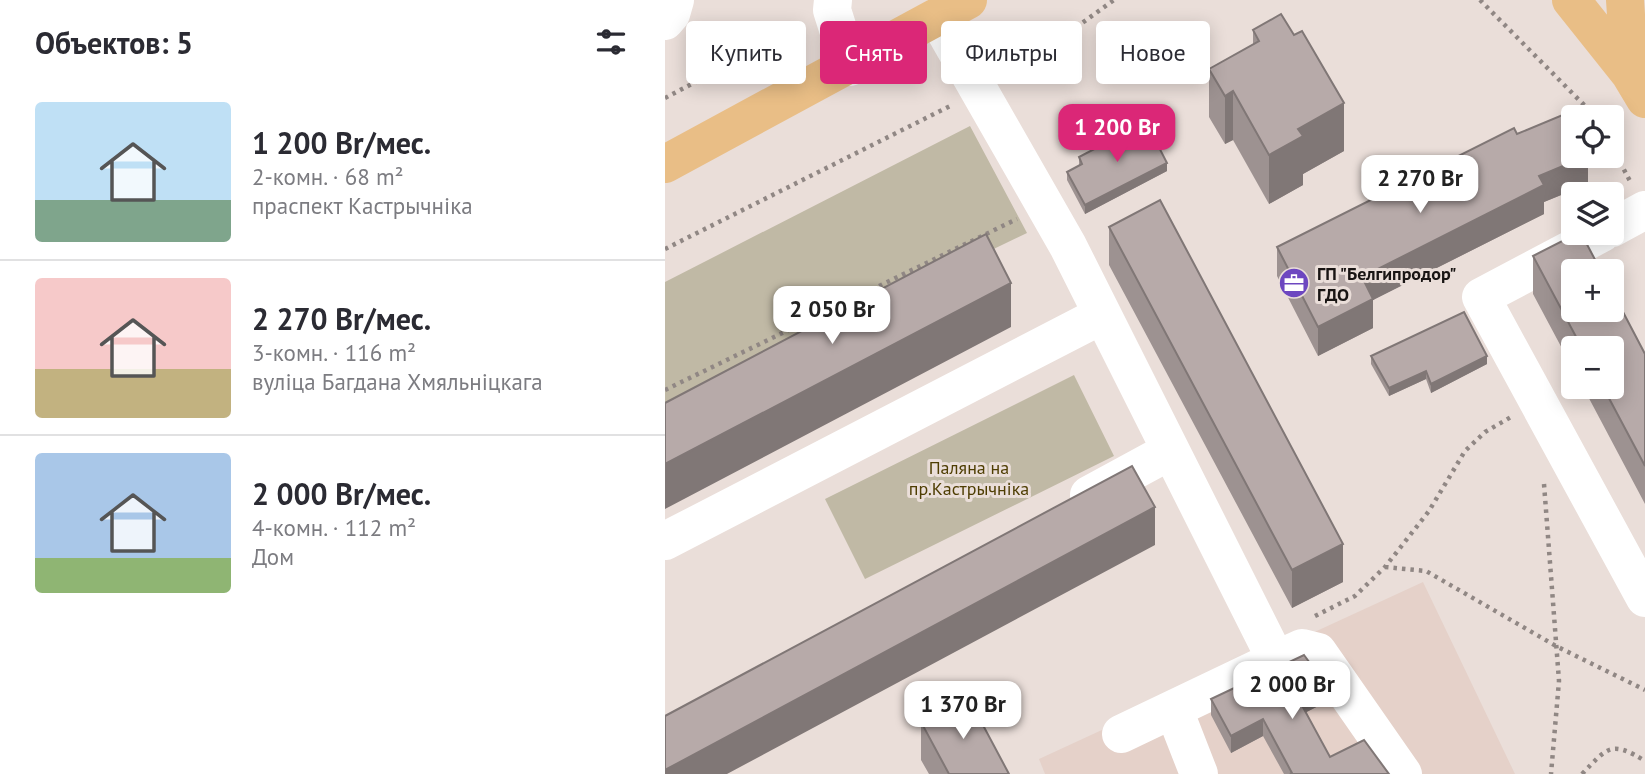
<!DOCTYPE html>
<html lang="ru">
<meta charset="utf-8">
<style>
body{margin:0;font-family:"PT Sans",sans-serif;background:#f7f7f7;color:#2b2b33;height:100vh;display:flex;flex-direction:column;font-size:26px;white-space:nowrap}
*{box-sizing:border-box;margin:0}
p{font-size:23px;color:#7c7c81}
.icon{flex:none;width:38px;height:38px;fill:none;stroke:currentColor;stroke-width:2;stroke-linecap:round;stroke-linejoin:round}
.map{position:relative;flex:1;overflow:hidden}
.side{display:flex;flex-direction:column;background:#fff;width:665px}
.side>*{flex:none}
.hud{position:absolute;left:21px;top:21px;width:665px;height:63px;display:flex;gap:14px}
.tools{position:absolute;left:896px;top:105px;display:grid;gap:14px}
.tools a{display:grid;place-items:center;width:63px;height:63px;border-radius:7px;background:#fff;box-shadow:0 4px 18px #0003;font-size:35px}
.price{position:absolute;translate:-50% -60px;padding:0 16px;border-radius:14px;background:#fff;color:#222;font-size:23px;line-height:46px;filter:drop-shadow(0 2px 4px #0008)}
.price::after{content:'';position:absolute;left:50%;top:42px;width:21px;height:16px;margin-left:-10px;background:inherit;clip-path:polygon(0 0,100% 0,50% 100%)}
.price.active{background:#db2777;color:#fff}
ul{padding:0;list-style:none}
li{display:flex;align-items:center;gap:21px;height:175px;padding:0 35px}
li+li{border-top:2px solid #e1e1e2}
li span{display:grid;place-items:center;flex:none;width:196px;height:140px;border-radius:7px;color:#555}
li>.icon{margin-inline-start:auto}
span .icon{width:84px;height:84px;fill:#fffc;stroke-width:1}
li b{font-size:30px}
h2{display:flex;justify-content:space-between;align-items:center;height:84px;padding:0 35px;font-size:30px}
.chip{padding:0 24px;border-radius:7px;background:#fff;box-shadow:0 4px 18px #0003;font-size:24px;line-height:63px}
.chip.active{background:#db2777;color:#fff}
main{display:flex;flex:1;min-height:0}
.map>svg:first-child{display:block}
.built{fill:#e5d1c9}
.green{fill:#c0b9a5}
.lines{fill:none;stroke-linecap:round;stroke-linejoin:round}
.path{stroke:#908784;stroke-width:4.5;stroke-dasharray:3.5 5;stroke-linecap:butt}
.minor{stroke:#fff;stroke-width:38}
.major{stroke:#e9be86;stroke-width:38}
.wall{fill:#9d9291}
.shaded-wall{fill:#807776}
.building{fill:#b7aaa9;stroke:#807776;stroke-width:2}
.labels{text-anchor:middle;dominant-baseline:central;stroke-width:6;stroke-linejoin:round;paint-order:stroke}
.poi-label{font-size:18px;font-weight:bold;fill:#191514;stroke:#eaded9;text-anchor:start}
.park-label{font-size:18px;fill:#4e3d02;stroke:#eaded9}
</style>
<main>
<section class="side">
<h2>Объектов: 5<svg class="icon" aria-label="filters" viewBox="0 0 24 24"><path d="M4 7h16M4 17h16"/><circle cx="9" cy="7" r="2"/><circle cx="15" cy="17" r="2"/></svg></h2>
<ul>
<li><span style="background:linear-gradient(#bfe0f5 70%,#7fa58c 0)"><svg class="icon" aria-label="home" viewBox="0 0 24 24"><path d="M3 11l9-7 9 7M6 9v11h12V9"/></svg></span><div><b>1 200 Br/мес.</b><p>2-комн. · 68 m²</p><p>праспект Кастрычніка</p></div></li>
<li><span style="background:linear-gradient(#f6c9c9 65%,#c2b280 0)"><svg class="icon" aria-label="home" viewBox="0 0 24 24"><path d="M3 11l9-7 9 7M6 9v11h12V9"/></svg></span><div><b>2 270 Br/мес.</b><p>3-комн. · 116 m²</p><p>вуліца Багдана Хмяльніцкага</p></div></li>
<li><span style="background:linear-gradient(#a9c7e8 75%,#8fb573 0)"><svg class="icon" aria-label="home" viewBox="0 0 24 24"><path d="M3 11l9-7 9 7M6 9v11h12V9"/></svg></span><div><b>2 000 Br/мес.</b><p>4-комн. · 112 m²</p><p>Дом</p></div></li>
</ul>
</section>
<div class="map">
<svg width="980" height="774" viewBox="0 0 980 774">
<rect width="100%" height="100%" fill="#eaded9"/>
<path class="built" d="M758,582L850,774H380L374,759Z"/>
<path class="green" d="M305,126L362,233L0,407V282Z
M409,375L449,456L200,579L160,499Z"/>
<g class="lines">
<path class="path" d="M815,0L931,117
M342,77L449,0
M0,98L137,26
M930,116L949,108
M947,147L966,183
M0,249L287,105
M0,390L352,219
M879,484L894,681L886,774
M720,567L761,571L891,646L980,690
M650,616L690,596L720,567L764,511L800,451L820,432L846,417
M917,774C943,747 946,740 980,761"/>
<path class="minor" d="M168,0L167,10L185,67
M272,17L403,246L611,660L637,648L653,652L738,774
M0,21L6,14L10,0
M947,228L980,210
M937,233L816,297L980,598
M424,495L505,451
M0,541L437,315
M509,710L534,774
M456,734L611,660"/>
<path class="major" d="M906,0L965,74L980,99
M960,0L965,74
M0,164L303,0"/>
</g>
<path class="wall" d="M588,30L679,151L638,174V185L604,204L568,140L560,144L544,117V69L588,45Z
M852,134L923,184L879,202V214L708,300V328L653,356L612,276V247Z
M414,157L502,171L420,214L402,180V172L414,166Z
M444,227L678,582L627,608L444,265Z
M868,256L980,354V504L918,387H947V348H908V369L868,294Z
M706,356L822,364L766,393L761,379L724,396L706,364Z
M546,699L661,702L641,712L665,757L724,774H619L598,736L566,753L546,715Z
M256,722L344,774H264L256,760Z"/>
<path class="shaded-wall" d="M568,91V140L560,144V96Z
M679,103V151L638,174V185L604,204V155L633,129Z
M923,156V184L879,202V214L708,300V328L653,356V327L697,277L874,176Z
M502,163V171L420,214V205Z
M346,283V327L0,509V464Z
M822,356V364L766,393V384Z
M761,371V379L724,396V388Z
M490,507V545L62,774H0V770Z
M678,544V582L627,608V570Z
M661,685V702L634,716V700Z
M598,719V736L566,753V736Z"/>
<path class="building" d="M616,14L629,35L637,31L679,103L633,129L638,136L604,155L568,91L560,96L544,69L594,41L588,30Z
M900,114L908,129V156H922L874,176L879,185L697,277L708,299L653,327L612,247L849,128L852,134Z
M481,122L502,163L420,205L402,172L417,164L414,157Z
M495,200L678,544L627,570L444,227Z
M913,233H916L936,271H908V310H947V291L980,354V466L938,387H947V348H917L868,256Z
M321,234L346,283L0,464V403Z
M799,312L822,356L766,384L761,371L724,388L706,356Z
M467,466L490,507L0,770V716Z
M639,655L661,685L634,700L665,757L699,740L724,774H625L627,773L598,719L566,736L546,699Z
M303,697L344,774H284L256,722Z"/>
<defs>
<g id="office-disc" transform="scale(1.575)"><circle r="9.5" fill="#6d47c0" stroke="#eaded9"/><path d="M-6-3h4V-5.5h4V-3h4V5H-6ZM-1-4.5V-3h2v-1.5ZM-6 0V1H6V0Z" fill="#fff"/></g>
</defs>
<g fill-rule="evenodd">
<use href="#office-disc" x="629" y="283"/>
</g>
<g class="labels">
<g class="poi-label">
<text x="652" y="273">ГП "Белгипродор"<tspan x="652" dy="21">ГДО</tspan></text>
</g>
<g class="park-label">
<text x="304" y="467">Паляна на<tspan x="304" dy="21">пр.Кастрычніка</tspan></text>
</g>
</g>
</svg>
<div class="tools">
<a><svg class="icon" aria-label="locate" viewBox="0 0 24 24"><circle cx="12" cy="12" r="6"/><path d="M12 2v4M12 18v4M2 12h4M18 12h4"/></svg></a>
<a><svg class="icon" aria-label="layers" viewBox="0 0 24 24"><path d="M12 4l9 5-9 5-9-5zM3 14l9 5 9-5"/></svg></a>
<a>+</a>
<a>−</a>
</div>
<b class="price active" style="left:452px;top:164px">1 200 Br</b>
<b class="price" style="left:755px;top:215px">2 270 Br</b>
<b class="price" style="left:167px;top:346px">2 050 Br</b>
<b class="price" style="left:627px;top:721px">2 000 Br</b>
<b class="price" style="left:298px;top:741px">1 370 Br</b>
<div class="hud">
<a class="chip">Купить</a>
<a class="chip active">Снять</a>
<a class="chip">Фильтры</a>
<a class="chip">Новое</a>
</div>
</div>
</main>
